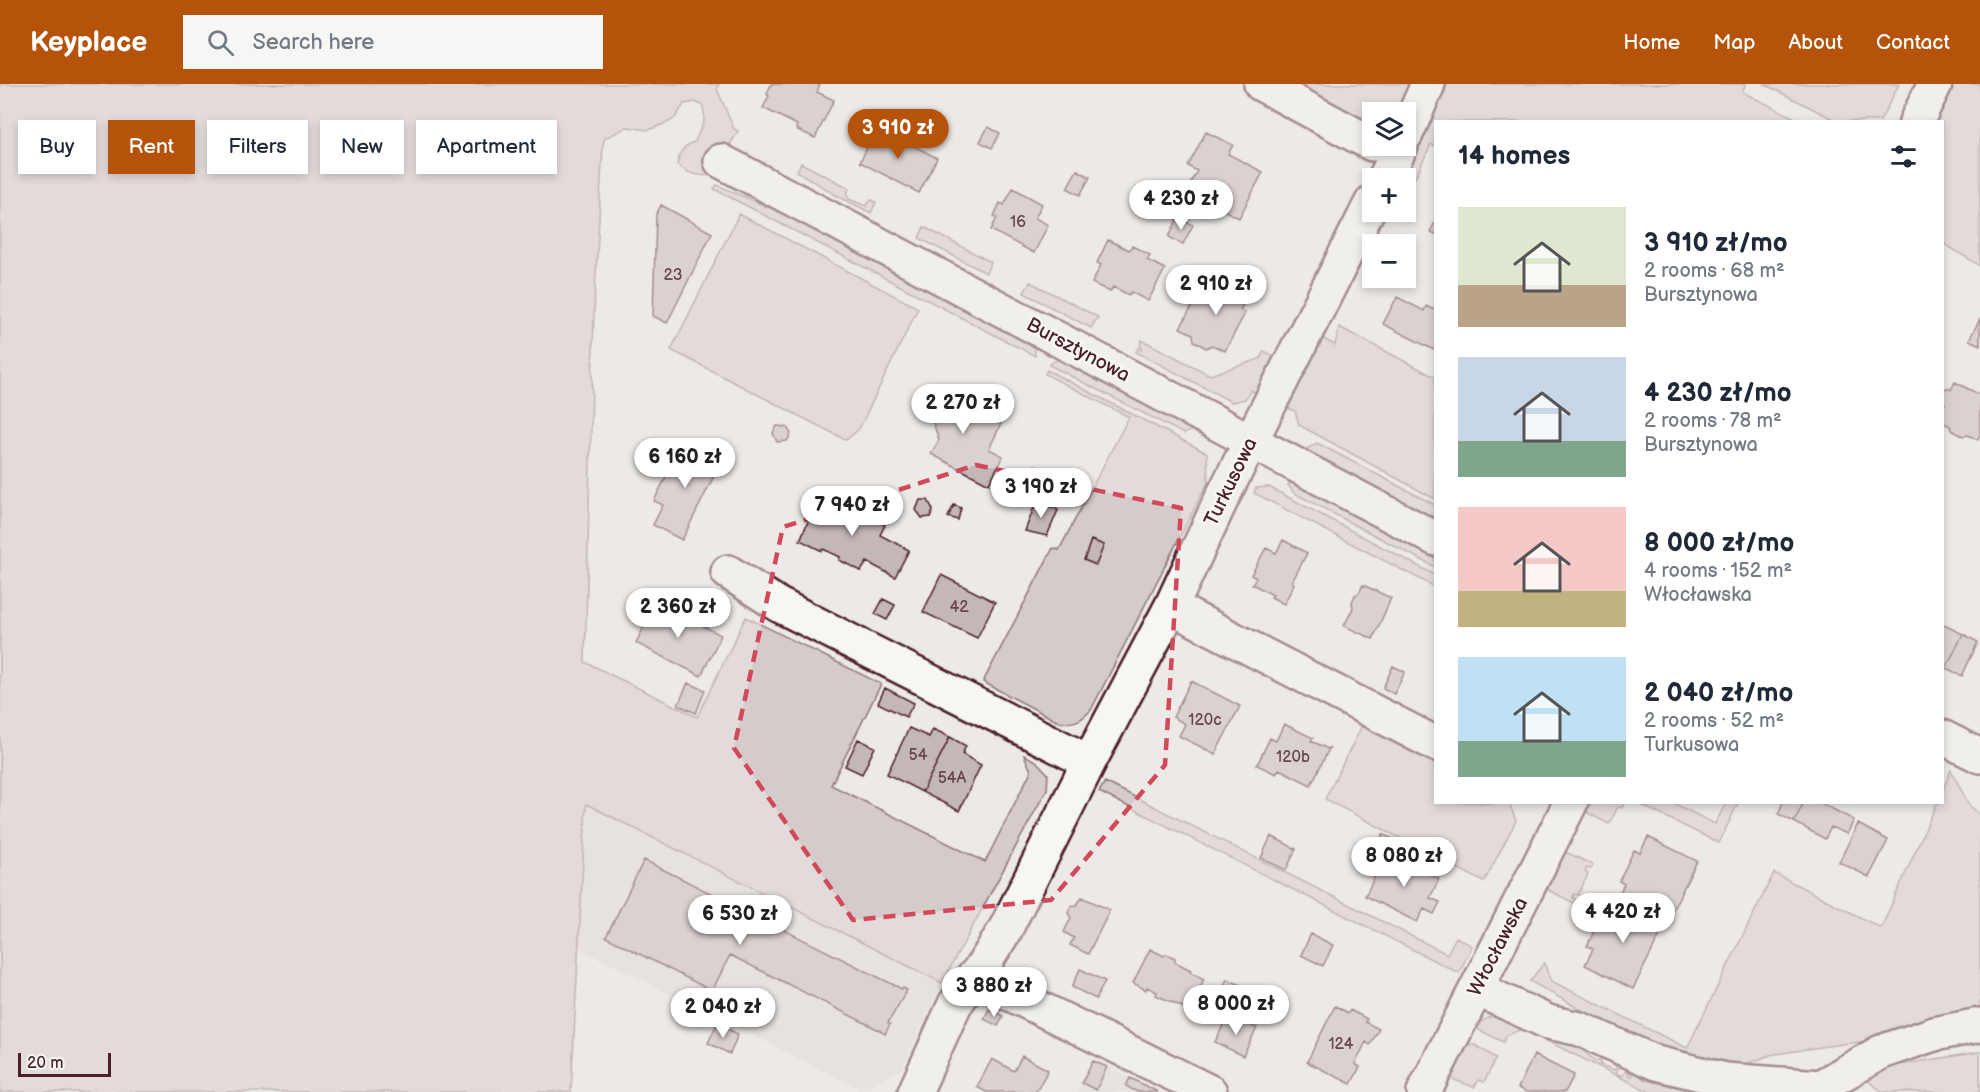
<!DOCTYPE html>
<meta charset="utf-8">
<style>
body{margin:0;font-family:"Balsamiq Sans",sans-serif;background:#f6f6f7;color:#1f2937;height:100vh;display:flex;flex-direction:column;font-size:22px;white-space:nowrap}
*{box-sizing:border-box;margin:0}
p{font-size:20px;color:#747a83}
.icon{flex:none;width:33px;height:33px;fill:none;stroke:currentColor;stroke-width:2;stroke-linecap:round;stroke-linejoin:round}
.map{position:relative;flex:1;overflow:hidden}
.details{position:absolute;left:1434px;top:36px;width:510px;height:684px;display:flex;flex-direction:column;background:#fff;border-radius:0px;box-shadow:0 3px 9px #0003}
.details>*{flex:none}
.hud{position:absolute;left:18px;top:36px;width:570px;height:54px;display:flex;gap:12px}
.tools{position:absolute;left:1362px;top:18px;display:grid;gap:12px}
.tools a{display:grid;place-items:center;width:54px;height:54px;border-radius:0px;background:#fff;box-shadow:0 3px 9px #0003;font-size:30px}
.scale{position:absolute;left:18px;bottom:15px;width:93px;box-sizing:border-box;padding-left:6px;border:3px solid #4a1f2b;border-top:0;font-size:16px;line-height:21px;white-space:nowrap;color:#4a1f2b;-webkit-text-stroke:4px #f6f6f2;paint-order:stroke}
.price{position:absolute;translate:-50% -51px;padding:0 14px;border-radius:21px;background:#fff;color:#222;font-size:20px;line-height:39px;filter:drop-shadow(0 2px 3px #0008)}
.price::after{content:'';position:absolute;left:50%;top:36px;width:18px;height:14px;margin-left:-9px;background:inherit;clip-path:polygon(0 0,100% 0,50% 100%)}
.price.selected{background:#b45309;color:#fff}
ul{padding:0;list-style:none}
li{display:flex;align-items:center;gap:18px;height:150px;padding:0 24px}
li span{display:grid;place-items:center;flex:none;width:168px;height:120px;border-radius:0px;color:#555}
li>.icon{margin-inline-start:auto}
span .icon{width:72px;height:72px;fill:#fffc;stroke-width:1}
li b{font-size:26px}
h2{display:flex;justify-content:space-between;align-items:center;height:72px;padding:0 24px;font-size:26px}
.chip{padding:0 21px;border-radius:0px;background:#fff;box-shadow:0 3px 9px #0003;font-size:21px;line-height:54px}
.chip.selected{background:#b45309;color:#fff}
header{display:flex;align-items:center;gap:36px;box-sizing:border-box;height:84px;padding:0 30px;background:#b45309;color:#fff}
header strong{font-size:28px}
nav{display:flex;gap:33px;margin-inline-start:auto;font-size:21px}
.search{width:420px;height:54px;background:#f6f6f7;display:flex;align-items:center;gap:15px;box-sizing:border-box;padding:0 21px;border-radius:0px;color:#747a83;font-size:22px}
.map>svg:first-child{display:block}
.built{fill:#e0dad8}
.green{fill:#d4cbca;stroke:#8f757a;stroke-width:1.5}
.building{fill:#c4b7b7;stroke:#4a1f2b;stroke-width:1.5}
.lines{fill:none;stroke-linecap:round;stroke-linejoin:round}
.minor-casing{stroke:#4a1f2b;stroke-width:38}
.minor{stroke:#f6f6f2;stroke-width:33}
.marked{fill:none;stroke:#d1495b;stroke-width:4.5;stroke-dasharray:12 8;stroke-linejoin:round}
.labels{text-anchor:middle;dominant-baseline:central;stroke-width:5;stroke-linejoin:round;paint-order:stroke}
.number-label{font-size:16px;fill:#68454e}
.street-label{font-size:20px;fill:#4a1f2b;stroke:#f6f6f2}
</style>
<header>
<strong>Keyplace</strong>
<div class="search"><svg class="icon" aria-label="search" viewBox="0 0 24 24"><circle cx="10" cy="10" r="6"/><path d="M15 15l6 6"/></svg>Search here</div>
<nav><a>Home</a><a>Map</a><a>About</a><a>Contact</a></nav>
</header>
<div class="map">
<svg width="1980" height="1008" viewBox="0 0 1980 1008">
<rect width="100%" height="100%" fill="#ece9e6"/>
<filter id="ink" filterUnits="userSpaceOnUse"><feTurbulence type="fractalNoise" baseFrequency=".0167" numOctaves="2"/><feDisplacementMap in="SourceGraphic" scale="12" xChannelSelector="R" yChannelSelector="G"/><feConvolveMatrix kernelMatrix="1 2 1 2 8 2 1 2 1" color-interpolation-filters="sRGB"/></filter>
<g filter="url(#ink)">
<path class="built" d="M584,719L942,899L901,986L860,1005L576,863Z
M1093,975L1158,1008H1077Z"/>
<path class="green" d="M0,0H719L717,5L734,45L738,47L715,86L710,91C697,93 687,90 677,80C679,70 684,60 695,58C700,41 707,43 703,22L696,18L684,20L675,34L669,38L648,46L627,43L605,54L603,60L594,226L585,578L697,633L746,533L881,600L831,701L985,778L1031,687L1024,671L1036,677L1048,690L1047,705L942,899L586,720L571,1008H0Z
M1276,0H1417L1404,28H1372V48Z
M1439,0H1746L1742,8L1801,37L1436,38L1435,62L1431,60L1415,94L1402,83Z
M1764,0H1899L1880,37H1837Z
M1945,0H1980V182L1943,159L1942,38H1926Z
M801,79L849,104L847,111L849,115L866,122L871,116L876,118L871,129L834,110L797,87Z
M717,101L809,141L1031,257L1035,265V272L714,105Z
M739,130L918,224L859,345L846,356L671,266Z
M924,143L991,178L986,189L919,154Z
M1030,198L1098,233L1091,244L1024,209Z
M1339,243L1435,293V415L1299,341L1295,327L1286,323L1320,253L1335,261Z
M1142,256L1210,291L1260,275L1264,267L1276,273L1260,311L1251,306L1245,315L1232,318L1136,268L1138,264L1141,266L1142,264L1140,262Z
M1059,274H1063L1198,344L1184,350L1049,281Z
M1047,286L1207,369L1208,398L1091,626C1081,637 1073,641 1057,637L983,598L1053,464L1059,466L1129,333L1045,290Z
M1317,359L1435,421V440L1304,370L1305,366Z
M1291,396L1435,471V483L1294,409L1288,401Z
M1269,403L1435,491V503L1254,409L1256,404Z
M851,573L942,618L944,624L846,575Z
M1362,642L1435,680L1436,718L1509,719L1516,737L1484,798L1325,715Z
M1951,686L1969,721L1980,731V925L1884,955L1827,962L1770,971L1734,985L1658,974L1587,929L1530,897L1544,879L1551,897L1687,964L1774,789L1881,844L1937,719L1942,718L1943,706Z
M1105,698L1447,870L1456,853L1472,862L1459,889L1099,708Z
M1587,719H1625L1622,724L1618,723L1609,740L1588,729L1586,722Z
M1637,719H1673L1715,740L1726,719H1738L1719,759Z
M1568,769L1593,781L1591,785L1587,784L1585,788L1588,790L1578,811L1574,810L1573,814L1576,815L1574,819L1548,806V804L1556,788H1554L1547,802L1561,771Z
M1497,929L1576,956V961L1597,978L1600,974H1602L1600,981L1615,986L1617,983L1611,979L1612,977L1621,981L1616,989L1622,992L1627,985L1630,993L1632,991L1630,987L1639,990L1645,996L1701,1008H1650L1523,945L1507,951L1503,958L1479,946L1477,940Z
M1475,961L1496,974L1484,998L1479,996L1474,1003L1454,996L1451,990L1464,962Z
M1980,968V1008H1883L1868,997L1858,994L1861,987Z"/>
<path class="building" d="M771,0H820L817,8L834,16L815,54L796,45L797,41L763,24L769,12L767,10Z
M878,43L937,74L919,109L860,78L868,62L866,56L869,51L875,49Z
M988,43L1000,49L992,64L980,58Z
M1206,48L1233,61L1228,70L1263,88L1239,134L1186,107L1197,87L1188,82Z
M1077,86L1090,93L1080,111L1067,104Z
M1013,104L1042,120L1035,134L1048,141L1034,169L991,146L997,134L994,132L1000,119L1004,121Z
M661,121L712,149L667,239L653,232L656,131Z
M1178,134L1193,141L1183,160L1169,153Z
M1436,136V150L1430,148Z
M1108,156L1129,166L1132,162L1150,171L1147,176L1165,185L1148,217L1131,208L1129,211L1113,203L1110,208L1092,199L1101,181L1097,179Z
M1218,195L1248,211L1240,226L1245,229L1225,267L1212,261L1206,264L1194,257L1193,250L1180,244L1202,205L1209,210Z
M1397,213L1424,227L1426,222L1436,227V267L1383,240Z
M1980,235V261L1969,256Z
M1955,298L1980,311V351L1978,356L1968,351L1963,352L1951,346L1950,342L1942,338V324L1945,320L1942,319V305L1948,304L1951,306Z
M950,301L957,322L971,318L976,332L983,335L985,331L1001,340L989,365L1003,372L989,400L931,370L939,356L923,310Z
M777,342L787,343L791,350L787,357L777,358L773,349Z
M684,357L722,376L682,456L653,441L663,421L654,417Z
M1035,381L1066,397L1058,412L1027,396Z
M825,409L885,441L880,451L909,466L895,493L867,478L861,487L839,476L840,473L823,465L822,467L800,456L813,426L816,427Z
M920,416H928L933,426L931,433L922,434L916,426Z
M1037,416L1058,426L1047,452L1025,447Z
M954,421L961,424L958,436L948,433Z
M1091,456L1104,461L1096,481L1084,476Z
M1283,456L1307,469L1292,498L1294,500L1284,520L1271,513L1273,511L1252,500L1256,494L1251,491L1266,464L1276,469Z
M941,491L995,518L977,554L923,528Z
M1363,501L1391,514L1373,555L1344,542L1353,524L1352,518L1355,511L1359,509Z
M883,515L895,521L887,536L875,530Z
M656,518L721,551L701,592L636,559Z
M1942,540L1963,550L1946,584L1942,583Z
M1963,550L1978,558L1962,592L1946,584Z
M1393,582L1405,588L1394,610L1383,604Z
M1191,597L1240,622L1215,670L1179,652L1185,640L1173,633Z
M688,599L705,606L696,629L678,621Z
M885,604L914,619L906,633L878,619Z
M1284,640L1313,654L1311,657L1328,665L1330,663L1311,701L1279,685L1276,690L1257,681L1270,654L1276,657Z
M909,644L929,653L933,645L950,653L922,708L887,690Z
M950,653L966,662L962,670L981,681L959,727L922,708Z
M858,655L875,663L862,690L845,682Z
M1783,718H1804L1794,738L1778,730Z
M1804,718H1819L1854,736L1847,750L1831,743L1825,755L1794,738Z
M1858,740L1888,756L1869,793L1839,778Z
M1383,750L1411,764L1404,777L1387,769L1385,771L1375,766Z
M1271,752L1296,765L1286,786L1261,774Z
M1648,753L1697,777L1665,841L1616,817L1624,800L1619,797L1634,766L1640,769Z
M1387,769L1439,795L1430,814L1440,818L1434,830L1424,825L1417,838L1365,812Z
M644,776L902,905L903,904L907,906L888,939L890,940L885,950L881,947L730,871L712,907L606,853Z
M1082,813L1110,826L1088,870L1070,861L1074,854L1064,848L1071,834L1068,829L1071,822L1077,821Z
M1616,817L1665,841L1633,905L1585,881L1593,865L1587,862L1602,831L1608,834Z
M1311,850L1333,861L1323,882L1301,871Z
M1150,865L1164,872L1167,870L1175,874V878L1191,886L1190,888L1204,895L1189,926L1156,911L1157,908L1147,903L1146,906L1133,899Z
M1080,885L1105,897L1096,915L1072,903Z
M1227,895L1265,912L1252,941L1213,925Z
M1335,922L1348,929L1350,926L1367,935L1365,938L1379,945L1370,961L1366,958L1355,980L1360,983L1351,1000L1307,978Z
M989,925L1003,932L998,942L984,935Z
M1228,932L1257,944L1243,972L1215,958Z
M717,940L738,950L730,970L708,959Z
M1534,971L1574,991L1565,1008H1526L1518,1004Z
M1022,972L1048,986L1036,1008H986L977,1003L992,975L1014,987Z
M1093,977L1107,983L1096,1006L1082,999Z
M1130,994L1158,1008H1137L1126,1002Z"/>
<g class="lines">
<g class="minor-casing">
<path id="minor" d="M1261,0L1372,60
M1916,38L1935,0
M1406,50L1428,0
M721,77L1436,455
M1385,94L1401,62
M728,488L779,521L1089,678
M1171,523L1436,660
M1942,653L1980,672
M974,892L1210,1008
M1477,905L1548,938L1580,945L1656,979L1725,996L1820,1003L1881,968L1934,950L1980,941
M915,1008L955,920L986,877L1005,846L1089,678L1171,523L1223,412L1372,118
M1424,1008L1571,718"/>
</g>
<use href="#minor" class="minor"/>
</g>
</g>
<path d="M0 0H1980V1008H0ZM976,381L1181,424L1165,681L1051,816L853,836L734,664L783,443Z" fill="#ece9e6" fill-opacity=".55" fill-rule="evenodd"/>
<path class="marked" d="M976,381L1181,424L1165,681L1051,816L853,836L734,664L783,443Z"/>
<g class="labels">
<g class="number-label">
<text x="1018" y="138">16</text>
<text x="673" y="191">23</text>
<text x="959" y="523">42</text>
<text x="1205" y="636">120c</text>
<text x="918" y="671">54</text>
<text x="1293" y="673">120b</text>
<text x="952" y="694">54A</text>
<text x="1341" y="960">124</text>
</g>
<g class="street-label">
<text transform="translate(1078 266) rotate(28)">Bursztynowa</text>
<text transform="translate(1231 398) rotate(-64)">Turkusowa</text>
<text transform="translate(1498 863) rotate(-63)">Włocławska</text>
</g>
</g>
</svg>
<div class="tools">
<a><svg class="icon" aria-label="layers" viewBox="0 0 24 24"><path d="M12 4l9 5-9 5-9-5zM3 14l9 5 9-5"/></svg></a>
<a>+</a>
<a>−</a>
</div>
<div class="scale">20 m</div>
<b class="price selected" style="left:898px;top:76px">3 910 zł</b>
<b class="price" style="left:1181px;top:147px">4 230 zł</b>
<b class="price" style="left:1216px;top:232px">2 910 zł</b>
<b class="price" style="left:963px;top:351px">2 270 zł</b>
<b class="price" style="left:685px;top:405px">6 160 zł</b>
<b class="price" style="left:1041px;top:435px">3 190 zł</b>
<b class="price" style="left:852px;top:453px">7 940 zł</b>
<b class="price" style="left:678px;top:555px">2 360 zł</b>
<b class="price" style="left:1404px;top:804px">8 080 zł</b>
<b class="price" style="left:1623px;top:860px">4 420 zł</b>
<b class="price" style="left:740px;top:862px">6 530 zł</b>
<b class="price" style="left:994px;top:934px">3 880 zł</b>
<b class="price" style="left:1236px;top:952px">8 000 zł</b>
<b class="price" style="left:723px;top:955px">2 040 zł</b>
<div class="hud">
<a class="chip">Buy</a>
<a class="chip selected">Rent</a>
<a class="chip">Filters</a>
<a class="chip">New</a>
<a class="chip">Apartment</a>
</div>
<section class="details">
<h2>14 homes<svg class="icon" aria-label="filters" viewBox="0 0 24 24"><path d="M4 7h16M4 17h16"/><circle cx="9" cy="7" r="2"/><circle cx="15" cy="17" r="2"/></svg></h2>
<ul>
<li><span style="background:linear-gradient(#dfe7d0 65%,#b9a48a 0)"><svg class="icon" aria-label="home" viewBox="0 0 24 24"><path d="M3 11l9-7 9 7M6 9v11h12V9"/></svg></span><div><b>3 910 zł/mo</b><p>2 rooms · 68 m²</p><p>Bursztynowa</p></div></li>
<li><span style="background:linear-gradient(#c9d6e8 70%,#7fa58c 0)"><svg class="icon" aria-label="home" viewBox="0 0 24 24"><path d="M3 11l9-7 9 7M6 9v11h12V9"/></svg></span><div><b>4 230 zł/mo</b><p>2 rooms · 78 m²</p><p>Bursztynowa</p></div></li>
<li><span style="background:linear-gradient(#f6c9c9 70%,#c2b280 0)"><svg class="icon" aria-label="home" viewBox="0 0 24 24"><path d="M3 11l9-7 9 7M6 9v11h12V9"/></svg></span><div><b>8 000 zł/mo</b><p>4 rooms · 152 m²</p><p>Włocławska</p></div></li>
<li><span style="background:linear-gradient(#bfe0f5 70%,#7fa58c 0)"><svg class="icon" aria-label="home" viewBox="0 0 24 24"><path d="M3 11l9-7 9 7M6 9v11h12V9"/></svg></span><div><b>2 040 zł/mo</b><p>2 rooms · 52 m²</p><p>Turkusowa</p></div></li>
</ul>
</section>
</div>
